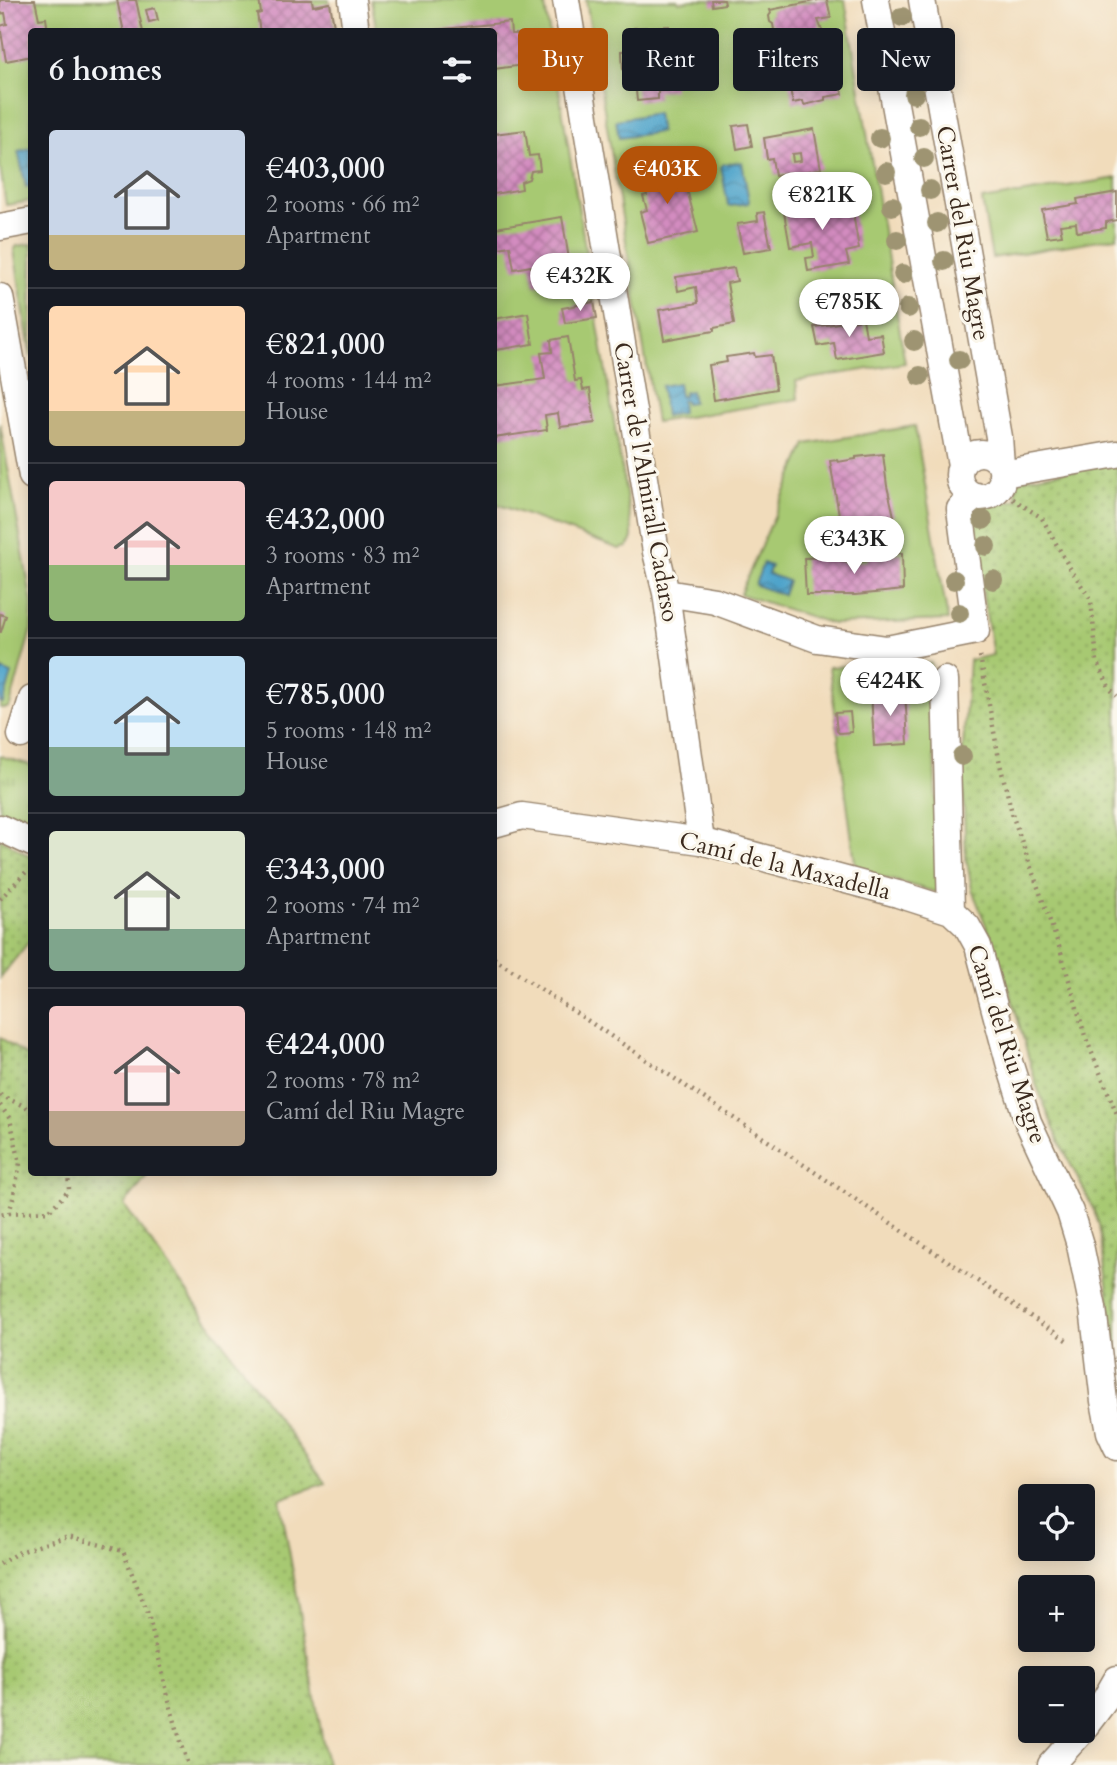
<!DOCTYPE html>
<meta charset="utf-8">
<style>
body{margin:0;font-family:Cardo,serif;background:#242831;color:#f1f3f6;height:100vh;display:flex;flex-direction:column;font-size:26px;white-space:nowrap}
*{box-sizing:border-box;margin:0}
p{font-size:23px;color:#9ea1a6}
.icon{flex:none;width:38px;height:38px;fill:none;stroke:currentColor;stroke-width:2;stroke-linecap:round;stroke-linejoin:round}
.map{position:relative;flex:1;overflow:hidden}
.sheet{position:absolute;left:28px;top:28px;width:469px;height:1148px;display:flex;flex-direction:column;background:#171b24;border-radius:7px;box-shadow:0 4px 18px #0003}
.sheet>*{flex:none}
.banner{position:absolute;left:518px;top:28px;width:494px;height:63px;display:flex;gap:14px}
.controls{position:absolute;left:1018px;top:1484px;display:grid;gap:14px}
.controls a{display:grid;place-items:center;width:77px;height:77px;border-radius:7px;background:#171b24;box-shadow:0 4px 18px #0003;font-size:35px}
.price{position:absolute;translate:-50% -60px;padding:0 16px;border-radius:24px;background:#fff;color:#222;font-size:23px;line-height:46px;filter:drop-shadow(0 2px 4px #0008)}
.price::after{content:'';position:absolute;left:50%;top:42px;width:21px;height:16px;margin-left:-10px;background:inherit;clip-path:polygon(0 0,100% 0,50% 100%)}
.price.selected{background:#b45309;color:#fff}
ul{padding:0;list-style:none}
li{display:flex;align-items:center;gap:21px;height:175px;padding:0 21px}
li+li{border-top:2px solid #363941}
li span{display:grid;place-items:center;flex:none;width:196px;height:140px;border-radius:7px;color:#555}
li>.icon{margin-inline-start:auto}
span .icon{width:84px;height:84px;fill:#fffc;stroke-width:1}
li b{font-size:30px}
h2{display:flex;justify-content:space-between;align-items:center;height:84px;padding:0 21px;font-size:30px}
.tag{padding:0 24px;border-radius:7px;background:#171b24;box-shadow:0 4px 18px #0003;font-size:24px;line-height:63px}
.tag.selected{background:#b45309;color:#fff}
.map>svg:first-child{display:block}
.grass{fill:url(#grass-dots);stroke:#717a48;stroke-width:2}
.park{fill:url(#park-tufts);stroke:#717a48;stroke-width:2}
.garden{fill:#a7c972;stroke:#717a48;stroke-width:2}
.water{fill:url(#water-waves);stroke:#466774;stroke-width:2}
.building{fill:url(#building-cross-hatch);fill-rule:evenodd}
.lines{fill:none;stroke-linecap:round;stroke-linejoin:round}
.minor-casing{stroke:#96836c;stroke-width:29}
.path{stroke:#96836c;stroke-width:4.5;stroke-dasharray:2 5;stroke-linecap:butt}
.minor{stroke:#fff;stroke-width:26}
.tree{fill:#9e9472}
.labels{text-anchor:middle;dominant-baseline:central;stroke-width:6;stroke-linejoin:round;paint-order:stroke}
.street-label{font-size:24px;fill:#3b2a1e;stroke:#fbf7ec}
</style>
<div class="map">
<svg width="1117" height="1765" viewBox="0 0 1117 1765">
<defs>
<pattern id="grass-dots" width="8" height="8" patternUnits="userSpaceOnUse" patternTransform="scale(1.75)"><rect width="8" height="8" fill="#a7c972"/><path d="M2 2h.1M6 6h.1" fill="none" stroke="#89a35d" stroke-width="1.8" stroke-linecap="round"/></pattern>
<pattern id="park-tufts" width="24" height="20" patternUnits="userSpaceOnUse" patternTransform="scale(1.75)"><rect width="24" height="20" fill="#a7c972"/><path d="M3 7l-1-3M5 7V3M7 7l1-3M15 17l-1-3M17 17v-4M19 17l1-3" fill="none" stroke="#89a35d"/></pattern>
<pattern id="water-waves" width="16" height="10" patternUnits="userSpaceOnUse" patternTransform="scale(1.75)"><rect width="16" height="10" fill="#50a4cb"/><path d="M0 5q4-4 8 0t8 0" fill="none" stroke="#4486a4"/></pattern>
<pattern id="building-cross-hatch" width="8" height="8" patternUnits="userSpaceOnUse" patternTransform="scale(1.75)"><rect width="8" height="8" fill="#d38cc0"/><path d="M0 0l8 8M0 8l8-8" fill="none" stroke="#ac739b"/></pattern>
</defs>
<rect width="100%" height="100%" fill="#fbf7ec"/>
<filter id="ink" filterUnits="userSpaceOnUse"><feTurbulence type="fractalNoise" baseFrequency=".0143" numOctaves="2"/><feDisplacementMap in="SourceGraphic" scale="14" xChannelSelector="R" yChannelSelector="G"/><feConvolveMatrix kernelMatrix="1 2 1 2 8 2 1 2 1" color-interpolation-filters="sRGB"/></filter>
<filter id="wash" filterUnits="userSpaceOnUse"><feTurbulence type="fractalNoise" baseFrequency=".00686" numOctaves="4" result="noise"/><feDisplacementMap in="SourceGraphic" scale="28" xChannelSelector="R" yChannelSelector="G"/><feGaussianBlur stdDeviation="1.57" result="paint"/><feColorMatrix in="noise" values="0 0 0 0 0 0 0 0 0 0 0 0 0 0 0 0 0 1.4 0 .05"/><feComposite in="paint" operator="in"/></filter>
<g filter="url(#wash)">
<rect width="100%" height="100%" fill="#f1dcbb"/>
<path class="grass" d="M1117,462V1357L1099,1225L1092,1206L1059,1141L1036,1084L1013,1002L999,959L972,889L966,857L962,764L969,660L993,655L968,505L993,501L994,504L1017,500L1016,485L1020,479Z
M0,838L32,858L31,939L0,978Z
M0,1037L31,1059L32,1172L149,1173L124,1205L325,1483L280,1499L327,1765H0Z"/>
<path class="park" d="M0,756L31,765V823L0,811Z"/>
<path class="garden" d="M0,0H329L335,31L32,32L31,201L6,205L0,167Z
M371,0H544L632,530V541L627,547L619,549L494,503V32L377,31Z
M586,0H678L679,2L692,0H724L725,2L740,0H845L905,363L796,381L798,399L656,422Z
M1117,178V237L992,258L982,200Z
M31,244H32L31,357L14,250L17,246Z
M0,423L32,603L31,630L10,705L7,708H0Z
M915,426L948,620L833,624L740,594L806,444Z
M931,663L939,893L856,870L829,667Z"/>
<path class="water" d="M657,113L660,132L619,138L616,120Z
M31,148V187H26L18,151Z
M742,162L749,201L748,203L731,206L728,205L721,167L724,164Z
M678,383L680,396H684V392L691,391L693,402L685,403V400H681L682,413L665,416L661,386Z
M763,563L771,566L768,574L788,581L783,595L755,585Z
M2,670L12,674L3,703L0,702V674Z"/>
<g id="blocks">
<path class="building" d="M0,0H35L39,19L46,18L48,32H32V56L6,61L0,26L7,24L5,13L0,14Z
M117,0H136L143,32H124Z
M259,0H312L313,6L330,3L335,32H260L257,14L261,13Z
M711,0H724L725,4L712,6Z
M819,0H827L831,18L818,20L822,30L821,35L776,42L773,24L770,22L769,16L771,13L770,10Z
M155,8L158,20L149,22L146,10Z
M510,22L511,34H521L524,65L494,69V32H435V30Z
M669,26L674,90L658,91V99L637,101L634,69L623,70L622,51L636,50L634,28Z
M832,62L835,74L839,73L843,94L825,97V100L804,105L803,101L793,103L786,71Z
M748,124L752,146L737,149L733,126Z
M814,129L821,169L775,176L772,158L767,159L764,138ZM800,153L801,161L793,162L792,154Z
M525,130L529,156L538,155L540,170L531,171L529,179L521,182L522,189L494,194V134Z
M681,166L698,232L648,243L640,212L647,210L643,196L647,195L643,175Z
M1117,192V220L1106,222V228L1077,232L1076,223L1060,225L1062,235L1047,237L1042,210L1078,204L1077,199Z
M806,197L808,214L832,211L831,205L851,201L859,249L846,252L849,264L808,271L806,258L814,257L812,243L790,247L782,201Z
M764,212L771,248L743,253L737,224L758,221L757,213Z
M562,217L569,259L550,263L554,281L535,285L531,266L514,269L510,246L499,248L495,228Z
M734,268L737,281L727,283L734,324L714,328V331L664,340L659,310L698,303L696,287L678,291L676,277Z
M594,302L597,318L565,323L562,308Z
M528,313L533,344L496,350L494,319Z
M863,319L866,336L881,334L884,352L837,360L834,343L818,346L814,327Z
M568,337L575,381L581,380L583,390L590,389L595,423L560,427L558,413L545,415L547,430L494,438V386L545,379L541,353L552,352L551,340Z
M754,353L755,357L771,355L776,389L714,400L709,365L727,362L726,357Z
M883,454L887,486L894,516L876,519V521L848,524L849,526L841,527L830,461L837,460L838,462L856,459V457Z
M902,553L903,590L855,595H806L804,558L833,557L839,558L841,562L866,561L868,556Z
M0,614L6,616L1,632H0Z
M905,690L908,744L874,746L871,692Z
M850,712L852,732L839,733L837,731L835,713Z"/>
</g>
</g>
<g filter="url(#ink)">
<use href="#blocks" fill-opacity="0" stroke="#96836c" stroke-width="2"/>
<g class="lines">
<g class="minor-casing">
<path id="minor" d="M352,0L356,32
M566,0L656,552L666,593L701,841
M876,0L961,465
M922,0L999,437L1001,466
M0,227L32,221
M0,297L32,476
M959 475a22 22 0 1 1 44 0a22 22 0 1 1-44 0Z
M1002,474L1117,454
M666,593L715,601L817,639L887,649L976,631L960,509L976,496
M945,680L951,911
M21,735L32,699
M494,824L522,816L701,841L898,894L951,911L967,926L978,946L1009,1062L1028,1122L1070,1212L1080,1245L1093,1308L1104,1401L1110,1432L1117,1447
M0,828L32,843
M1083,1729L1105,1700L1117,1679
M1051,1765L1082,1731"/>
</g>
<path class="path" d="M1013,499L1042,518L1068,565L1091,600L1097,661L1110,689L1117,696
M980,656L1000,764L1013,817L1061,952L1085,1036L1117,1114
M0,899L29,869
M494,958L1069,1342
M0,1095L26,1107L32,1112
M0,1105L10,1119L20,1163L13,1199L9,1213L0,1215
M9,1213L49,1211L69,1190L68,1172
M0,1564L17,1553L68,1536L123,1551L148,1614L172,1712L188,1765"/>
<use href="#minor" class="minor"/>
</g>
<g class="tree">
<circle cx="902" cy="17" r="10"/>
<circle cx="905" cy="45" r="10"/>
<circle cx="910" cy="69" r="10"/>
<circle cx="914" cy="94" r="10"/>
<circle cx="919" cy="126" r="10"/>
<circle cx="880" cy="138" r="10"/>
<circle cx="924" cy="158" r="10"/>
<circle cx="886" cy="172" r="10"/>
<circle cx="930" cy="190" r="10"/>
<circle cx="892" cy="206" r="10"/>
<circle cx="937" cy="223" r="10"/>
<circle cx="897" cy="240" r="10"/>
<circle cx="944" cy="261" r="10"/>
<circle cx="903" cy="274" r="10"/>
<circle cx="908" cy="308" r="10"/>
<circle cx="914" cy="341" r="10"/>
<circle cx="959" cy="360" r="10"/>
<circle cx="920" cy="376" r="10"/>
<circle cx="983" cy="520" r="10"/>
<circle cx="986" cy="546" r="10"/>
<circle cx="954" cy="580" r="10"/>
<circle cx="993" cy="580" r="10"/>
<circle cx="959" cy="613" r="10"/>
<circle cx="962" cy="756" r="10"/>
</g>
</g>
<g class="labels">
<g class="street-label">
<text transform="translate(963 233) rotate(80)">Carrer del Riu Magre</text>
<text transform="translate(646 482) rotate(80)">Carrer de l'Almirall Cadarso</text>
<text transform="translate(785 866) rotate(14)">Camí de la Maxadella</text>
<text transform="translate(1007 1044) rotate(72)">Camí del Riu Magre</text>
</g>
</g>
</svg>
<div class="controls">
<a><svg class="icon" aria-label="locate" viewBox="0 0 24 24"><circle cx="12" cy="12" r="6"/><path d="M12 2v4M12 18v4M2 12h4M18 12h4"/></svg></a>
<a>+</a>
<a>−</a>
</div>
<b class="price selected" style="left:667px;top:206px">€403K</b>
<b class="price" style="left:822px;top:232px">€821K</b>
<b class="price" style="left:580px;top:313px">€432K</b>
<b class="price" style="left:849px;top:339px">€785K</b>
<b class="price" style="left:854px;top:576px">€343K</b>
<b class="price" style="left:890px;top:718px">€424K</b>
<div class="banner">
<a class="tag selected">Buy</a>
<a class="tag">Rent</a>
<a class="tag">Filters</a>
<a class="tag">New</a>
</div>
<section class="sheet">
<h2>6 homes<svg class="icon" aria-label="filters" viewBox="0 0 24 24"><path d="M4 7h16M4 17h16"/><circle cx="9" cy="7" r="2"/><circle cx="15" cy="17" r="2"/></svg></h2>
<ul>
<li><span style="background:linear-gradient(#c9d6e8 75%,#c2b280 0)"><svg class="icon" aria-label="home" viewBox="0 0 24 24"><path d="M3 11l9-7 9 7M6 9v11h12V9"/></svg></span><div><b>€403,000</b><p>2 rooms · 66 m²</p><p>Apartment</p></div></li>
<li><span style="background:linear-gradient(#ffd9b3 75%,#c2b280 0)"><svg class="icon" aria-label="home" viewBox="0 0 24 24"><path d="M3 11l9-7 9 7M6 9v11h12V9"/></svg></span><div><b>€821,000</b><p>4 rooms · 144 m²</p><p>House</p></div></li>
<li><span style="background:linear-gradient(#f6c9c9 60%,#8fb573 0)"><svg class="icon" aria-label="home" viewBox="0 0 24 24"><path d="M3 11l9-7 9 7M6 9v11h12V9"/></svg></span><div><b>€432,000</b><p>3 rooms · 83 m²</p><p>Apartment</p></div></li>
<li><span style="background:linear-gradient(#bfe0f5 65%,#7fa58c 0)"><svg class="icon" aria-label="home" viewBox="0 0 24 24"><path d="M3 11l9-7 9 7M6 9v11h12V9"/></svg></span><div><b>€785,000</b><p>5 rooms · 148 m²</p><p>House</p></div></li>
<li><span style="background:linear-gradient(#dfe7d0 70%,#7fa58c 0)"><svg class="icon" aria-label="home" viewBox="0 0 24 24"><path d="M3 11l9-7 9 7M6 9v11h12V9"/></svg></span><div><b>€343,000</b><p>2 rooms · 74 m²</p><p>Apartment</p></div></li>
<li><span style="background:linear-gradient(#f6c9c9 75%,#b9a48a 0)"><svg class="icon" aria-label="home" viewBox="0 0 24 24"><path d="M3 11l9-7 9 7M6 9v11h12V9"/></svg></span><div><b>€424,000</b><p>2 rooms · 78 m²</p><p>Camí del Riu Magre</p></div></li>
</ul>
</section>
</div>
